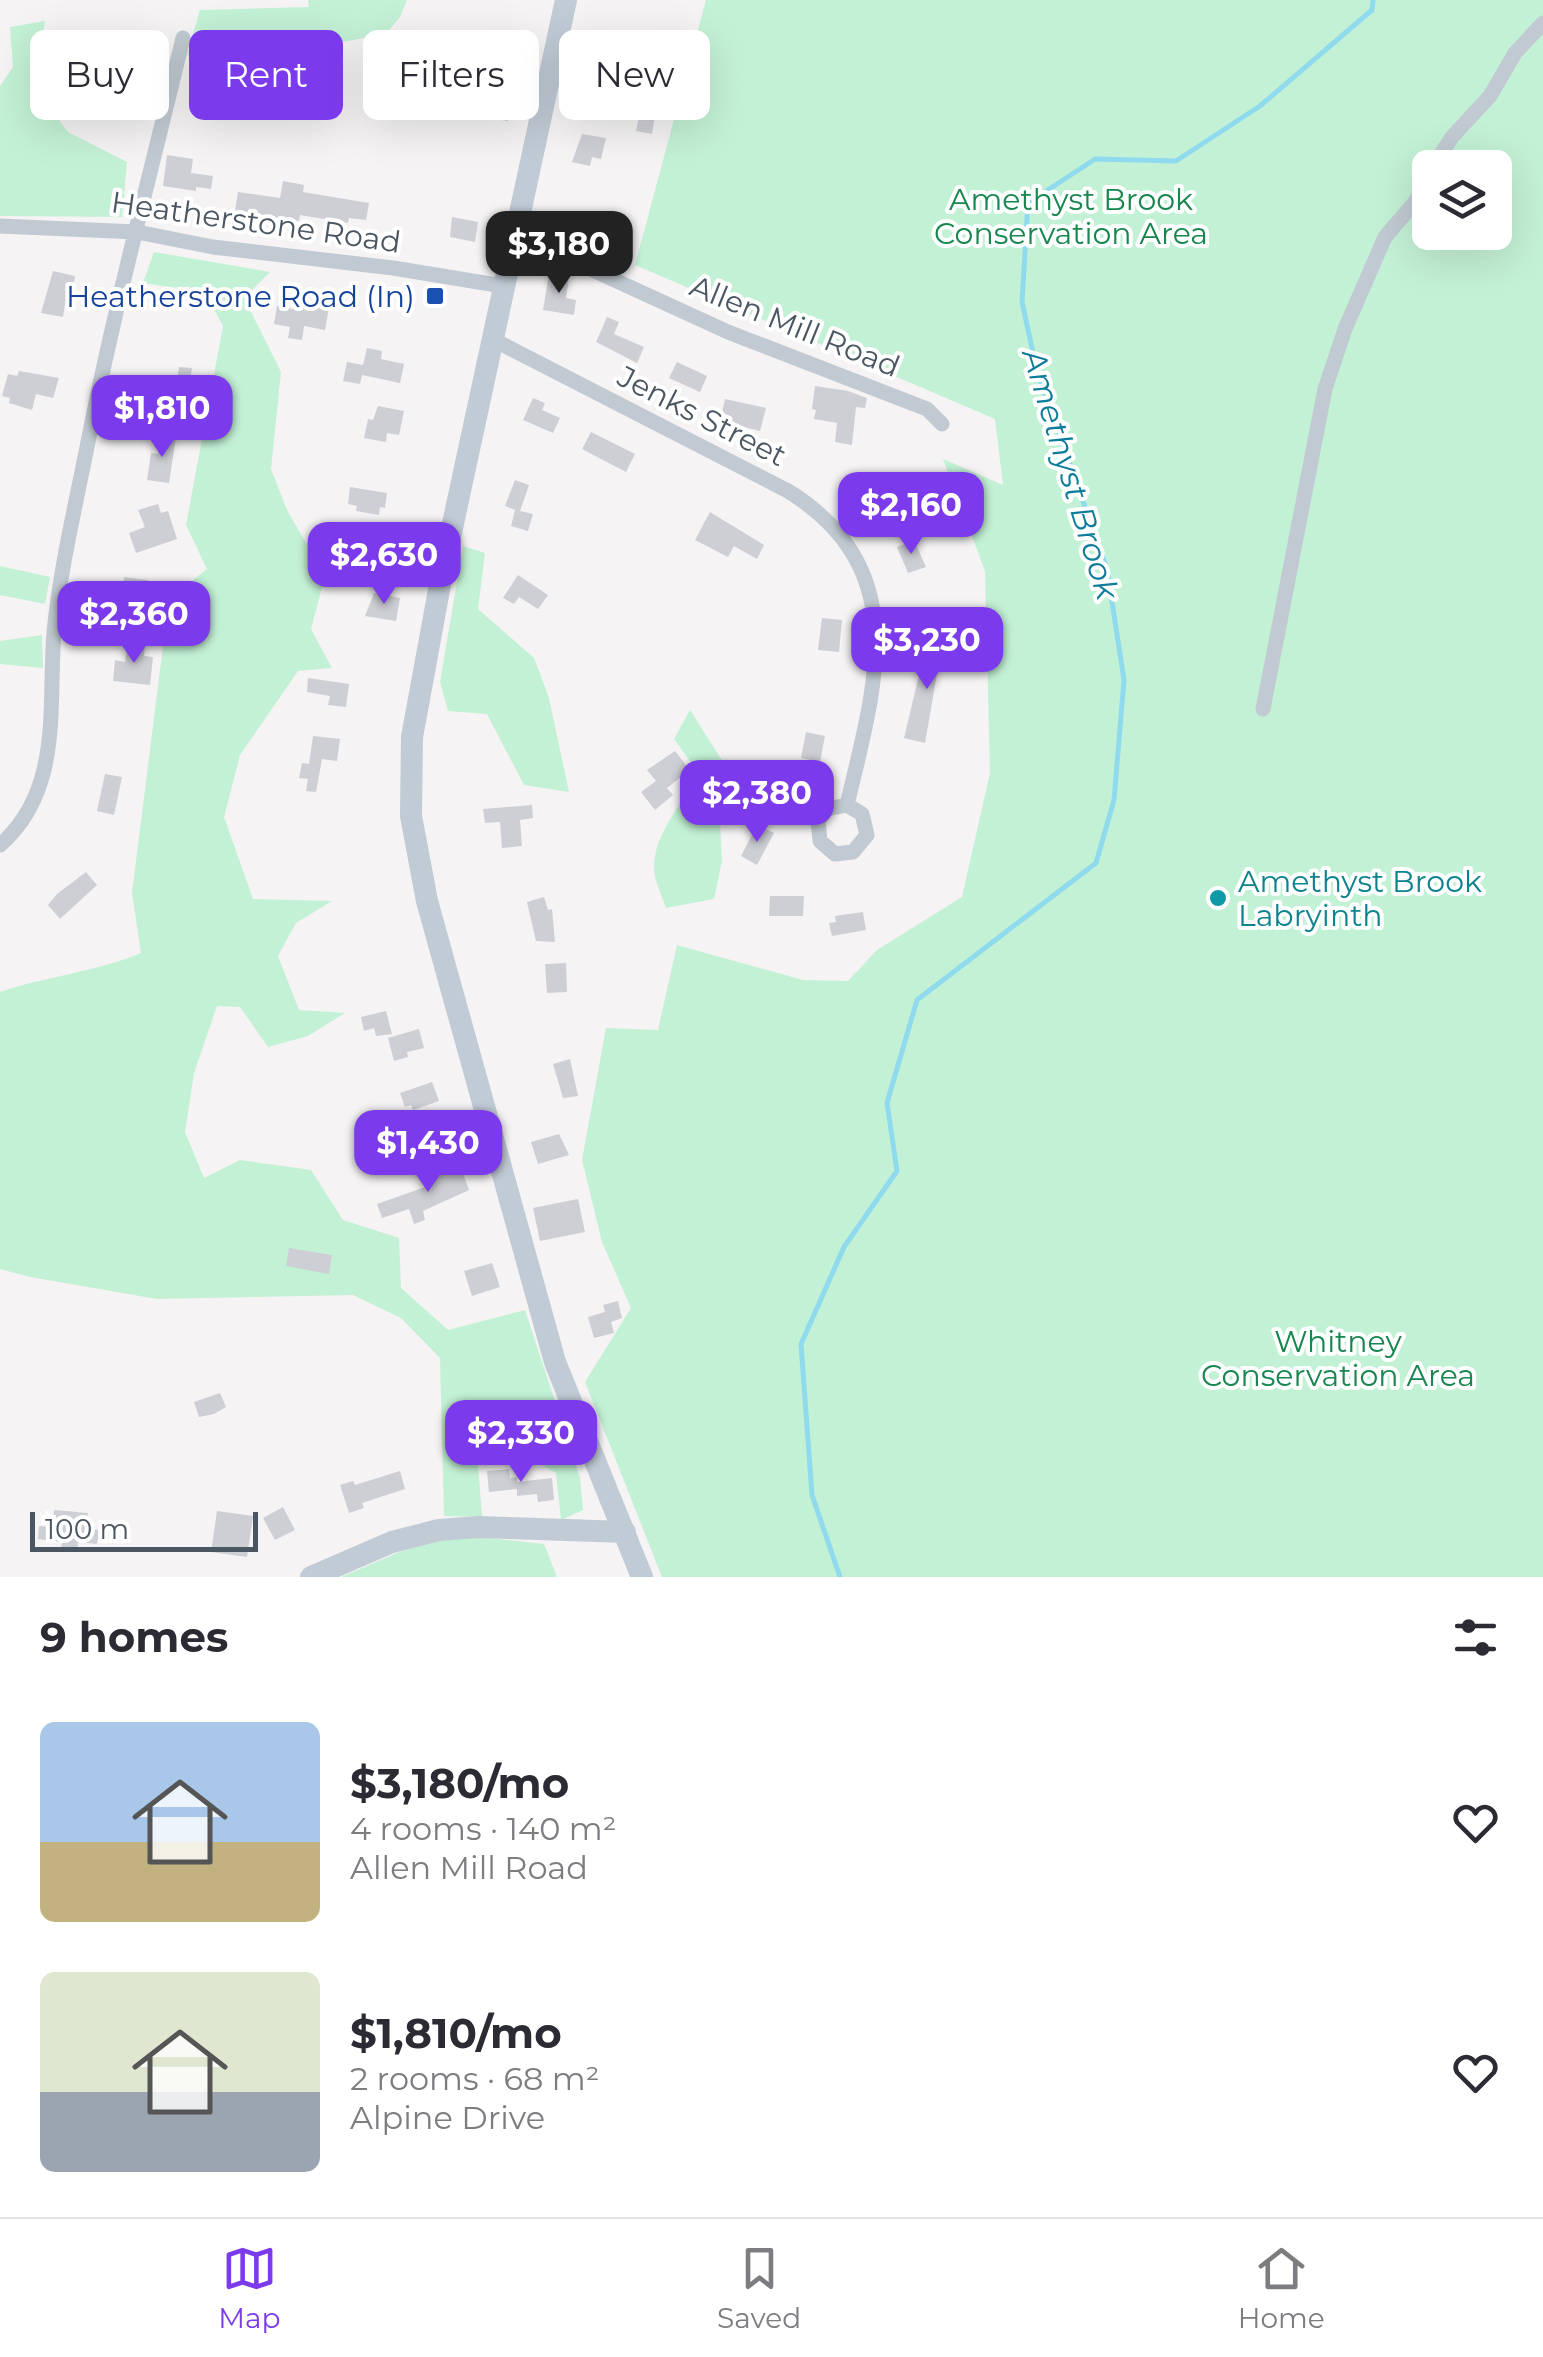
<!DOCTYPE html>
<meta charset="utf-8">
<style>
body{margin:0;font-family:Montserrat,sans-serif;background:#f2f2f3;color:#2b2b33;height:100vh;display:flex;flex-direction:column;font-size:38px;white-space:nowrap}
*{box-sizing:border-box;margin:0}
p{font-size:32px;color:#7c7c81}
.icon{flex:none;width:55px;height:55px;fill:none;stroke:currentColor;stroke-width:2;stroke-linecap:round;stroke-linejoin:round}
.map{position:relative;height:1577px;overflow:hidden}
.sheet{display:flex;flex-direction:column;background:#fff;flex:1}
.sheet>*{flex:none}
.top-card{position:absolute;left:30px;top:30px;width:1000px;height:90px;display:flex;gap:20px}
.controls{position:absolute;left:1412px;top:150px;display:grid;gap:20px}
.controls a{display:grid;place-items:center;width:100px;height:100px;border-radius:15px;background:#fff;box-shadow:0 10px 40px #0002;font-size:50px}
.scale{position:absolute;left:30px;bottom:25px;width:228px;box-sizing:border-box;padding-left:10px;border:5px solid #4a5661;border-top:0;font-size:28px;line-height:35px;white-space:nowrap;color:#4a5661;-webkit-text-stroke:8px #fff;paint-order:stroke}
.price{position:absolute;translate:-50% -85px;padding:0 22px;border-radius:20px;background:#7c3aed;color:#fff;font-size:32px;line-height:65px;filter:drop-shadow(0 2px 5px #0008)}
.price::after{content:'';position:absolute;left:50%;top:60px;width:30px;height:22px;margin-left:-15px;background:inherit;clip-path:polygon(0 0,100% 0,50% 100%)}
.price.active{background:#222;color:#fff}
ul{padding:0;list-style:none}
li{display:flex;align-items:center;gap:30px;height:250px;padding:0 40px}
li span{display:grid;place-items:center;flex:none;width:280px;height:200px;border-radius:15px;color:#555}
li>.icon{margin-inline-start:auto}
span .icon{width:120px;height:120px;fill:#fffc;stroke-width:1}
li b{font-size:42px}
h2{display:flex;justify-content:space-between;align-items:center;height:120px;padding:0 40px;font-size:42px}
.chip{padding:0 35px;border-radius:15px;background:#fff;box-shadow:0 10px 40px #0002;font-size:35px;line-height:90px}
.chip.active{background:#7c3aed;color:#fff}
.dock{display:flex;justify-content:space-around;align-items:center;height:140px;border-top:2px solid #e1e1e2;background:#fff;font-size:28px;color:#7c7c81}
.dock a{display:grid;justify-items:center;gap:5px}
.dock .active{color:#7c3aed}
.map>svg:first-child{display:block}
.green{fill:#c3f1d5;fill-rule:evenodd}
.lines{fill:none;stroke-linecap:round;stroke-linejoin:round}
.stream{stroke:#90daee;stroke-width:5}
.building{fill:#cdcfd5}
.street{stroke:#c1cad2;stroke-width:15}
.secondary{stroke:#c1cbd6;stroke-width:22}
.transit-dot{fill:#1a4fb4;stroke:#fff;stroke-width:4}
.culture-dot{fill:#0f9aa8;stroke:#fff;stroke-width:4}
.labels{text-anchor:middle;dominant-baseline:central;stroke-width:8;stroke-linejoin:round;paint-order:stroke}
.park-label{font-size:30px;fill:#17864f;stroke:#fff}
.street-label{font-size:30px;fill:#4a5661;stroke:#fff}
.transit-label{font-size:30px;fill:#164399;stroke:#fff;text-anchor:end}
.culture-label{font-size:30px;fill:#0d838f;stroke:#fff;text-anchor:start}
.water-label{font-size:32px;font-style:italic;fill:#0c7c9b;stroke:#fff}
</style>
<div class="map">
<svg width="1543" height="1577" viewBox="0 0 1543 1577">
<rect width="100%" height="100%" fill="#f5f3f3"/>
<path class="green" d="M308,0H407L400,17L386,34L315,47L256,85L187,55L200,10L309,7Z
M706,0H1543V1577H662L585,1382L631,1308L602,1242L582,1160L606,1028L658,1030L677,945L803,980L848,981L877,950L962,897L990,773L985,571L943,459L1003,485L995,419L635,265ZM1430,168H1495V232H1430Z
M45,21L36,89L68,132L127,162L122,217L0,216V86L13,67L10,27Z
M154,252L270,272L244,298L281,372L271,469L287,510L325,576L311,629L332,668L298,671L240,755L224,817L253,899L332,901L296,923L278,956L299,1010L345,1013L308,1036L268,1047L240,1007L217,1006L194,1073L185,1132L204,1178L240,1160L311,1170L343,1220L399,1238L401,1288L448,1330L525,1310L580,1478L583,1510L561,1520L556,1473L536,1462L478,1465L482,1517L444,1516L440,1358L401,1318L353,1295L157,1299L30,1277L0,1269V992C47,976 96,972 141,953L132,893L169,599L207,569L186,525L223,326L205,292L143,283Z
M463,546L485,553L478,609L534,658L549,698L569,792L524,785L487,714L448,711L440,682Z
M0,566L50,577L45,604L0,595Z
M42,635L43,668L0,664V641Z
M690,710L739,787L720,822L722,861L714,899L666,908C662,896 655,882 654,870C653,829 688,804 695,768L674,739Z
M461,1535L544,1544L557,1577H341L402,1551Z"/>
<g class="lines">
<path class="stream" d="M840,1577L812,1495L801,1344L844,1247L897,1171L887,1103L917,1000L1096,863L1114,800L1124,680L1107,569L1037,371L1022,302L1028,203L1095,159L1176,161L1260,106L1372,10L1373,0"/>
</g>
<path class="building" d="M602,39L629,46L628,51L638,53L635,65L626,63L624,69L594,59L597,43L601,44Z
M99,52L133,58L129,81L121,79L119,88L106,86L108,72L96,69Z
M648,73L671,78L667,97L658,95L652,134L636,131Z
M458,97L510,104L508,121L447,112L449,99L458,100Z
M582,134L606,138L601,159L592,157L590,166L572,162Z
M167,155L193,159L191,173L213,176L211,189L196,187V191L163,186Z
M283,181L304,185L303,192L369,203L366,220L349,218L348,223L300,215L299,221L235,211L238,192L280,198Z
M452,217L478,222L475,242L450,237Z
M53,271L75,276L70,305L65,304L63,317L41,313Z
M549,274L569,277L566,298L576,300L574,315L543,310Z
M294,300L329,307L325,330L304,326L302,340L288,338L290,327L274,324L277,306L293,309Z
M607,317L619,322L614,334L644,347L637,363L596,342Z
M367,348L382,351L381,359L404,364L400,383L362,375L360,384L343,381L347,362L363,365Z
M677,362L707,376L700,392L669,378Z
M179,367L192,368L185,412L163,408L166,383L176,385Z
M19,371L59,378L53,398L36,394L32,410L9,403L10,398L2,396L8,374L17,376Z
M815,386L848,391L867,398L865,408L856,407L852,445L835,442L837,423L814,419L816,410L812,409Z
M533,398L545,403L542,410L560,418L553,433L523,420Z
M725,399L766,408L760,431L720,421Z
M378,406L404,411L399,435L387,433L386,442L364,438L368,419L373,420Z
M591,432L635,454L626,472L582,449Z
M161,434L176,437L169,483L147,480L151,453L158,454Z
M515,480L529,485L520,511L533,514L528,531L511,526L515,510L505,506Z
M350,487L387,493L385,508L380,507L379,515L356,511L357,506L348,504Z
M158,504L161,513L168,511L177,539L136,553L129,533L145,527L138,510Z
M710,512L764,545L757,559L734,546L728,557L695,540Z
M914,540L926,567L908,573L897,547Z
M384,546L407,551L403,574L374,568L377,555L382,556Z
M518,575L548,595L538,609L519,597L514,604L503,598Z
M124,577L148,580L145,603L155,605L153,618L120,613Z
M374,593L400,598L396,621L365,616Z
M822,618L842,620L839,652L818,650Z
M128,642L145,644L144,656L153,657L150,685L113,681L115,660L125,662Z
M929,644L946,647L945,653L959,655L957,668L943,665V669L938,668L925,743L904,738L922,662L926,663Z
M308,678L349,684L346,707L328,705L330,696L307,692Z
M806,732L825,736L820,762L801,758Z
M313,736L340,739L337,761L322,759L316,792L306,791L308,779L299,778L302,763L309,764Z
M675,751L690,770L667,788L673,795L655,810L641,792L656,781L647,770Z
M773,773L789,776L784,806L767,803Z
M105,774L122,777L114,815L97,811Z
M532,805L533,818L520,820L522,846L502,848L500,822L485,823L483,809Z
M757,825L774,833L757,865L741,856Z
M86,872L97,885L60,919L48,905L57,894Z
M770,896H804L803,916H769Z
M544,897L548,910L552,909L555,942L536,941L527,902Z
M863,912L866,930L832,936L829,923L836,922L835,916Z
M566,963L567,992L547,993L545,964Z
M386,1011L392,1034L376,1036L374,1028L364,1031L361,1017Z
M419,1029L424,1048L407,1052L408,1057L394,1061L388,1038Z
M570,1059L578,1096L563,1098L553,1064Z
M432,1082L439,1101L413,1110L411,1105L405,1107L400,1093Z
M559,1134L569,1155L538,1164L531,1142Z
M460,1165L469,1190L423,1211L425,1220L414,1224L409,1209L382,1218L377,1204L428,1186L425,1177Z
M578,1199L585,1232L540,1241L533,1208Z
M289,1248L332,1255L329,1274L286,1266Z
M492,1263L500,1287L472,1296L464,1271Z
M618,1301L622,1318L611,1322L614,1333L594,1338L588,1317L605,1312L603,1305Z
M220,1393L226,1407L214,1414L199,1417L194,1402Z
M509,1469L510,1478L517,1477V1482L552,1478L554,1500L538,1502L537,1494L517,1496V1489L489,1492L487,1471Z
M400,1471L405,1489L362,1503L364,1508L349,1513L340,1485L353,1481L355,1485Z
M283,1507L295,1530L275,1540L263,1518Z
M54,1510L88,1513L86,1528L99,1530L97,1544L78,1542L77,1551L61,1550L62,1542L38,1539L39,1526L52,1527Z
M217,1511L253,1516L247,1557L211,1552Z"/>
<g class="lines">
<path class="street" d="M1432,168L1452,137L1490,96L1515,53L1543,23
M0,226L137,232L213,247L393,268L503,286
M514,234L728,332L927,409L942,424
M492,339L788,491C914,569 875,686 847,805L827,809L818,821L820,841L835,854L853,852L867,835L862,814L847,805
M1263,709L1325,389L1345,329L1385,237L1416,201L1430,171
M0,845C63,790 48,706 54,632C60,571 74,512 86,452C113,313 150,176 183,38"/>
<path class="secondary" d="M566,0L441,579L412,737L411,816L427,901L555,1362L642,1577
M311,1577L392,1542L439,1530L479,1527L625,1532"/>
</g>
<rect class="transit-dot" x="425" y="286" width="20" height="20" rx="5"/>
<circle class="culture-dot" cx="1218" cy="898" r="10"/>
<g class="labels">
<g class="park-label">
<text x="1071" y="199">Amethyst Brook<tspan x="1071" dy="34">Conservation Area</tspan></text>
<text x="1338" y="1341">Whitney<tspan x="1338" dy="34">Conservation Area</tspan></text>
</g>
<g class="street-label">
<text transform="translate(256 222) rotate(8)">Heatherstone Road</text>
<text transform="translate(795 326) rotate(22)">Allen Mill Road</text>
<text transform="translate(702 416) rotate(27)">Jenks Street</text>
</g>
<g class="transit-label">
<text x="415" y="296">Heatherstone Road (In)</text>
</g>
<g class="culture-label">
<text x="1238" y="881">Amethyst Brook<tspan x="1238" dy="34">Labryinth</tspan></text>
</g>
<g class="water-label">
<text transform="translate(1071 474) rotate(73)">Amethyst Brook</text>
</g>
</g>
</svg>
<div class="controls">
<a><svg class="icon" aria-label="layers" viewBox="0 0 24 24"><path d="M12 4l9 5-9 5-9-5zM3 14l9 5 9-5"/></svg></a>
</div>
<div class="scale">100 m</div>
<b class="price active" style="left:559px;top:296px">$3,180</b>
<b class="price" style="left:162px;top:460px">$1,810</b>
<b class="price" style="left:911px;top:557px">$2,160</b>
<b class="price" style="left:384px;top:607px">$2,630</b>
<b class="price" style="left:134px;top:666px">$2,360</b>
<b class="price" style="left:927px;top:692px">$3,230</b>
<b class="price" style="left:757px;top:845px">$2,380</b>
<b class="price" style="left:428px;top:1195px">$1,430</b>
<b class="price" style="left:521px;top:1485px">$2,330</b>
<div class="top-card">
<a class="chip">Buy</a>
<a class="chip active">Rent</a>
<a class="chip">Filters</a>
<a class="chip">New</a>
</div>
</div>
<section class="sheet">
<h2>9 homes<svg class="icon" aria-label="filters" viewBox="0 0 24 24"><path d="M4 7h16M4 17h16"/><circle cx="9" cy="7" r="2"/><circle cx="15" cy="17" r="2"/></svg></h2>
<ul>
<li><span style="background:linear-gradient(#a9c7e8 60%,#c2b280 0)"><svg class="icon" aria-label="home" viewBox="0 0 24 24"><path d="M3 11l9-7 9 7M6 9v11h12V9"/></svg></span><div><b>$3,180/mo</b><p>4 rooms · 140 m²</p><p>Allen Mill Road</p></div><svg class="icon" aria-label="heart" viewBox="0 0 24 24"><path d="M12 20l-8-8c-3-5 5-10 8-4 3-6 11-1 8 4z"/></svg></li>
<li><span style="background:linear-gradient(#dfe7d0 60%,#9aa5b1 0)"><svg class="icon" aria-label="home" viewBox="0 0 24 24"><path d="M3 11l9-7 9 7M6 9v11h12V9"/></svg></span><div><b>$1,810/mo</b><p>2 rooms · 68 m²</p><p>Alpine Drive</p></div><svg class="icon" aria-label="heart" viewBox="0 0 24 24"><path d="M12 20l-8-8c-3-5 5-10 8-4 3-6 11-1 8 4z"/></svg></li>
</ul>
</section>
<nav class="dock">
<a class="active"><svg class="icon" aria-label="map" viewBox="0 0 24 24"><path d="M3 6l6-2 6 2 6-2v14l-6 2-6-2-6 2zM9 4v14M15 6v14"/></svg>Map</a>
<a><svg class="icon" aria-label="saved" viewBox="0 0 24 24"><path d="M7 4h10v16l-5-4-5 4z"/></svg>Saved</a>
<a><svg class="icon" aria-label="home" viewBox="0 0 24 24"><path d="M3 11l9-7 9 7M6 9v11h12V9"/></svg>Home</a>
</nav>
